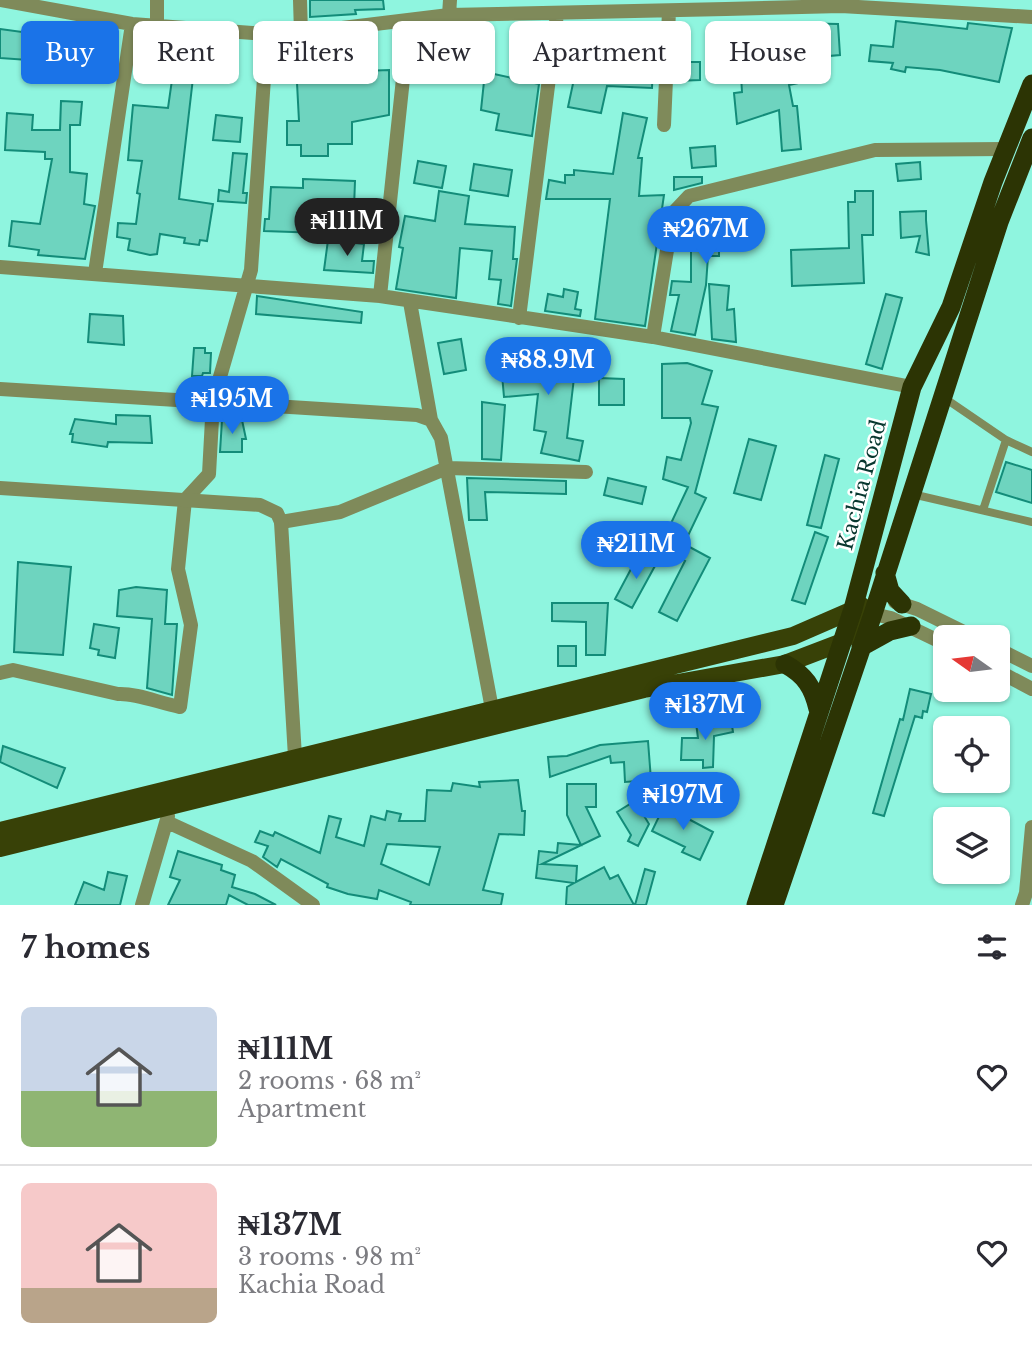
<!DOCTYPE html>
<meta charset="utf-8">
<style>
body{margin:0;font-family:"Libre Baskerville",serif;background:#f7f7f7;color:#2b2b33;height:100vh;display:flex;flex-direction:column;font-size:26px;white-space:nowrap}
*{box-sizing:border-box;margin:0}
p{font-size:23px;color:#7c7c81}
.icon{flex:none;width:38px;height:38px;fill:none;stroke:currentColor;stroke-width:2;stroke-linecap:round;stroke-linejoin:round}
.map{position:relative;height:905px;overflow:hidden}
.side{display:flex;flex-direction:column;background:#fff;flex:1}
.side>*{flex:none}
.top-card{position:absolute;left:21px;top:21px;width:990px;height:63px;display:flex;gap:14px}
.needle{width:46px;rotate:284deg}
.tools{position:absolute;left:933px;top:625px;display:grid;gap:14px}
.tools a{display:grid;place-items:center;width:77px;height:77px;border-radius:10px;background:#fff;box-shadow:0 2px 5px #0004;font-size:35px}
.price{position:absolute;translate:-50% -60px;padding:0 16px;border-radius:24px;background:#1a73e8;color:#fff;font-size:23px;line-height:46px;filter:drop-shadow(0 2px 4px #0008)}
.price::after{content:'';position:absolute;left:50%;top:42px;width:21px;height:16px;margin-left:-10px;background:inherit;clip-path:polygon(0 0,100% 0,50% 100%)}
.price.selected{background:#222;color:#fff}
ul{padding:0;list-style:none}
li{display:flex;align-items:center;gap:21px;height:175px;padding:0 21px}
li+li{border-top:2px solid #e1e1e2}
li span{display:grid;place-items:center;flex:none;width:196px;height:140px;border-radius:10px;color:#555}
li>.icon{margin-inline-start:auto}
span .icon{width:84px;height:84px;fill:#fffc;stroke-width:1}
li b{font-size:30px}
h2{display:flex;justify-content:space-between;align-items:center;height:84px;padding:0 21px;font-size:30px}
.tag{padding:0 24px;border-radius:10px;background:#fff;box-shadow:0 2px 5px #0004;font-size:24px;line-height:63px}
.tag.selected{background:#1a73e8;color:#fff}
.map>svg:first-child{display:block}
.building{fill:#6ed4bf;stroke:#138c79;stroke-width:2;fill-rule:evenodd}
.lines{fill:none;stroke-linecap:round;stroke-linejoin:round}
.service{stroke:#7f8a5a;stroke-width:8}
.minor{stroke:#7f8a5a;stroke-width:14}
.tertiary{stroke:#7f8a5a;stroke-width:14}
.primary{stroke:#384107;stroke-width:18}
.trunk{stroke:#2c3404;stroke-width:19}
.labels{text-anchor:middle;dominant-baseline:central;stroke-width:5;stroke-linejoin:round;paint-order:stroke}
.street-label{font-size:21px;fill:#07372f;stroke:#fff}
</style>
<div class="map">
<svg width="1032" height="905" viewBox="0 0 1032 905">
<rect width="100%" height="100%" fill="#8ff5df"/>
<path class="building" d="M310,0H383L384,9L355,10L356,14L310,17Z
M896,21L967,29L968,23L1012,28L999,82L940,70L906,67L905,72L891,69L893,63L869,61L871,45L893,47Z
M788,23L838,24L840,55L818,57L822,78L789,85L793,106H797L801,149L782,151L779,110L737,124L734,93L742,92L739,43L774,41L776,29L788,30Z
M598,26L625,30L623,53H645V60H653L652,88L607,86L601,113L568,107L574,79L564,77L572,35L596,38Z
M0,29L88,41L89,36L100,38L99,65L0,58Z
M140,35L200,43L198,51L237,55L235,74L228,73L227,78L194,75L193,78L179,199L213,204L207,241L200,240L199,245L184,243L185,238L160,234L157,254L150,255L128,250L130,239L117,237L118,223L136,224L140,194L137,193L142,161L128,160L133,105L168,108L173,73L136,69Z
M328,52L329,79L363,77V71L389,70V115L352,122V144H328V156H301V145H287V121H299L297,83L318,82L317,53Z
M676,62H700V80L676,81Z
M485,72L539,84L532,136L496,130L499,114L481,110Z
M61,101L82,102L80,125H70V172L87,174L84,204L95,206L85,259L38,255L39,250L9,246L12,221L40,224L52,159H45V152L5,150L7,113L33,115L32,130H60Z
M623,113L647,118L638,158H642L639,196L664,195L645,326L595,319L610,199H546L549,180L565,183V175H574V170L613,174Z
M216,115L242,118L240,142L213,140Z
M715,146L716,166L692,168L690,148Z
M233,153L247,154L243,193H247L246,203L218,201L219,190L229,192Z
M418,161L446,166L442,188L414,183Z
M920,162L921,179L898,181L896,164Z
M474,164L512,170L508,196L470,190Z
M674,177H702V183L674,190Z
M303,179L355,181L354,208L321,207V233L264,231L265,219H269L271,187L303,188Z
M439,191L469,196L465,224L515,227L513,259H517L511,306L498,304L501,280L489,279L492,251L460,248L456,298L396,289L403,248L399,247L405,216L435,221Z
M855,191H873V235H862L864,283L792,286L791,250L849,248L848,202H855Z
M926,211V220L929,255L916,252L920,236L901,238L900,212Z
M753,220L757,243L746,245V250L719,251V256H708L706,285L695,335L671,331L679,295H670L672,281L691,282V223Z
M328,240L364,244L362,261H374L373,273L324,270Z
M709,284L729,286L727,310L734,309L736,342L712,339Z
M564,289L578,292L575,309L581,310L580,316L545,311L548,294L563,297Z
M886,294L902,298L882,369L866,364Z
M257,296L362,312L361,323L256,314Z
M90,314L123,316L124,345L88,342Z
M461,339L466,370L444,374L438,343Z
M194,348H205V353H211L210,373H203L202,376H192Z
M552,350L577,352L567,438L583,441L579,461L541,453L546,432L534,430L538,394L504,397L501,363L541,360L542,352L551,353Z
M687,363L712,371L702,404L718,407L695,493L706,498L684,544L710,558L677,621L659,612L685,561L659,549L688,487L663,479L667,457L681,460L691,423L690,418H662V364Z
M599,378L624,379V405H599Z
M482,402L505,405L501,460L482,459Z
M116,415L150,416L152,443L108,442L107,447L72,442L73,434H70L75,419L116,424Z
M222,420H242L246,439H242V452H220Z
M749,439L776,446L761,500L734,493Z
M825,455L839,459L821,528L807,525Z
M1006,462L1032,470V503L996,492Z
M467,478L566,481V494L485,492L487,520H469Z
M608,478L646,487L642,504L604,495Z
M815,532L828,537L805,604L792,600Z
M639,554L656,564L632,608L615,599Z
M18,562L71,567L63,655L14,652Z
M136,587L167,590L165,624H177L172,695L147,688L152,619L117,616L119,590Z
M552,603H608L605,655H586V622L552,621Z
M94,624L119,628L115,658L98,655L99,650L90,648Z
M558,646H576V666H558Z
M910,689L931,694L927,712L923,711L922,718L915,716L884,816L873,813L900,719L903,720Z
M731,719L733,732L714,736L713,767L703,768V760H681L682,738H698L696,723Z
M648,741L651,780L625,782L624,762L611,763L610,756L550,777L548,757L567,756L600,745Z
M3,746L65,768L57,788L0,762Z
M518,780L522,811H525L524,835L499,834L483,890L503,894L501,905H410L411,902L379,890L377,899L348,894L327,887L328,884L281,859L277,867L263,857L268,846L255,842L260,831L273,836L275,832L320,853L329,816L341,819L336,837L364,846L371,816L385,820L387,811L401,814L399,821H425L427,790L451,791L453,783L480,787L479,782ZM387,844L440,847L429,885L381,864Z
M567,784H596V807H586L600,836L542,864L577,866L576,882L604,867L610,879L618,875L634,905H566L567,887L574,883L536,878L539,851L557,853L558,843L581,845L567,815Z
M635,801L649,824L638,846L628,841L631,835L617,812Z
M664,806L713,832L700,860L682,852L685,847L652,831Z
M178,851L222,865L221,870L235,875L232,887L255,894L276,905H248L229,895L226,905H168L180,880L170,877Z
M645,869L655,872L646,905H635Z
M108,872L127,876L120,905H75L84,882L104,890Z"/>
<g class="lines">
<path class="service" d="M943,397L1006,440L1032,452
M912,494L1032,522
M983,510L1006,440"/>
<path class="minor" d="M0,0L132,24L267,34L301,33L449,15L726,9L841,6L1032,17
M300,0L301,33
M449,15L450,0
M157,26V0
M664,125L669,11
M0,267L380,296L653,337L912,387
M95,273L132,24
M380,296L409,22
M410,302L431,420
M519,318L557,14
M653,337L673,213L689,196L875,150L1005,149
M0,389L417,415L431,420L441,438L492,709
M281,522L340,512L447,468L586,472
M895,602L917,609L974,637
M873,614L891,618L945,644
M998,649L1032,666
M998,671L1032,689
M0,673L13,670L118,694C137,693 159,703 180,707L191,625L178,569L185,500L209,474L213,401L251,270L267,34
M167,822L252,861L313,905
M142,905L168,816
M1022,905L1026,893L1032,827"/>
<path class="tertiary" d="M0,488L260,505L277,513L281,522L295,757"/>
<path class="primary" d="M0,831L793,636L862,606
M0,848L644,689L785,664L840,643L873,614"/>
<path class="trunk" d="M885,573L890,591L902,604
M861,647L890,631L911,626
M785,664C805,675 813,687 818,709
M756,905L853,609L912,387L951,307L993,182L1032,84
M774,905L873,614L999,222L1032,138"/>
</g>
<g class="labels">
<g class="street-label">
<text transform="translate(862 485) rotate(-75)">Kachia Road</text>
</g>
</g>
</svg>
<div class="tools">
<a><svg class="needle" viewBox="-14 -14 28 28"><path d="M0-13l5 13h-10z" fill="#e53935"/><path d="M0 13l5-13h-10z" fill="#7c7c81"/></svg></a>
<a><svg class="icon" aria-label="locate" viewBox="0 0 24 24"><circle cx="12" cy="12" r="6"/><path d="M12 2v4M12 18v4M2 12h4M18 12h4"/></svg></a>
<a><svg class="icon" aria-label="layers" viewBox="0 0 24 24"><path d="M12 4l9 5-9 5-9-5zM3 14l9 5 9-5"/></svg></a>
</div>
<b class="price selected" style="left:347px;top:258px">₦111M</b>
<b class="price" style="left:706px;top:266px">₦267M</b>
<b class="price" style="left:548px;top:397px">₦88.9M</b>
<b class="price" style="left:232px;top:436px">₦195M</b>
<b class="price" style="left:636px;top:581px">₦211M</b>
<b class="price" style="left:705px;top:742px">₦137M</b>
<b class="price" style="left:683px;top:832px">₦197M</b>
<div class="top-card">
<a class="tag selected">Buy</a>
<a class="tag">Rent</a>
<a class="tag">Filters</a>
<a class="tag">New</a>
<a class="tag">Apartment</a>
<a class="tag">House</a>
</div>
</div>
<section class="side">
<h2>7 homes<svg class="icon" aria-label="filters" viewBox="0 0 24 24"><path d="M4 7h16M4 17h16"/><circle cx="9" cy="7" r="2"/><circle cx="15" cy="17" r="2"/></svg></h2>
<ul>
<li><span style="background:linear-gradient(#c9d6e8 60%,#8fb573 0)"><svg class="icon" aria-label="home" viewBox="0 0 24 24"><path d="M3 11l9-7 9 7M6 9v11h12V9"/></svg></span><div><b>₦111M</b><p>2 rooms · 68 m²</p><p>Apartment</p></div><svg class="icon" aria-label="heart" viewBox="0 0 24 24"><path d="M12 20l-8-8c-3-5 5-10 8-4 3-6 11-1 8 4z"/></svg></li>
<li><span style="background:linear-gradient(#f6c9c9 75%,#b9a48a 0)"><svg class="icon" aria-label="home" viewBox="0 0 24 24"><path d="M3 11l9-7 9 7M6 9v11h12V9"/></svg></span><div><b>₦137M</b><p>3 rooms · 98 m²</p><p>Kachia Road</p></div><svg class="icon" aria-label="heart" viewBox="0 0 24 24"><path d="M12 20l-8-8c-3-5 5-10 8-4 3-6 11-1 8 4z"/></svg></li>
</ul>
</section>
